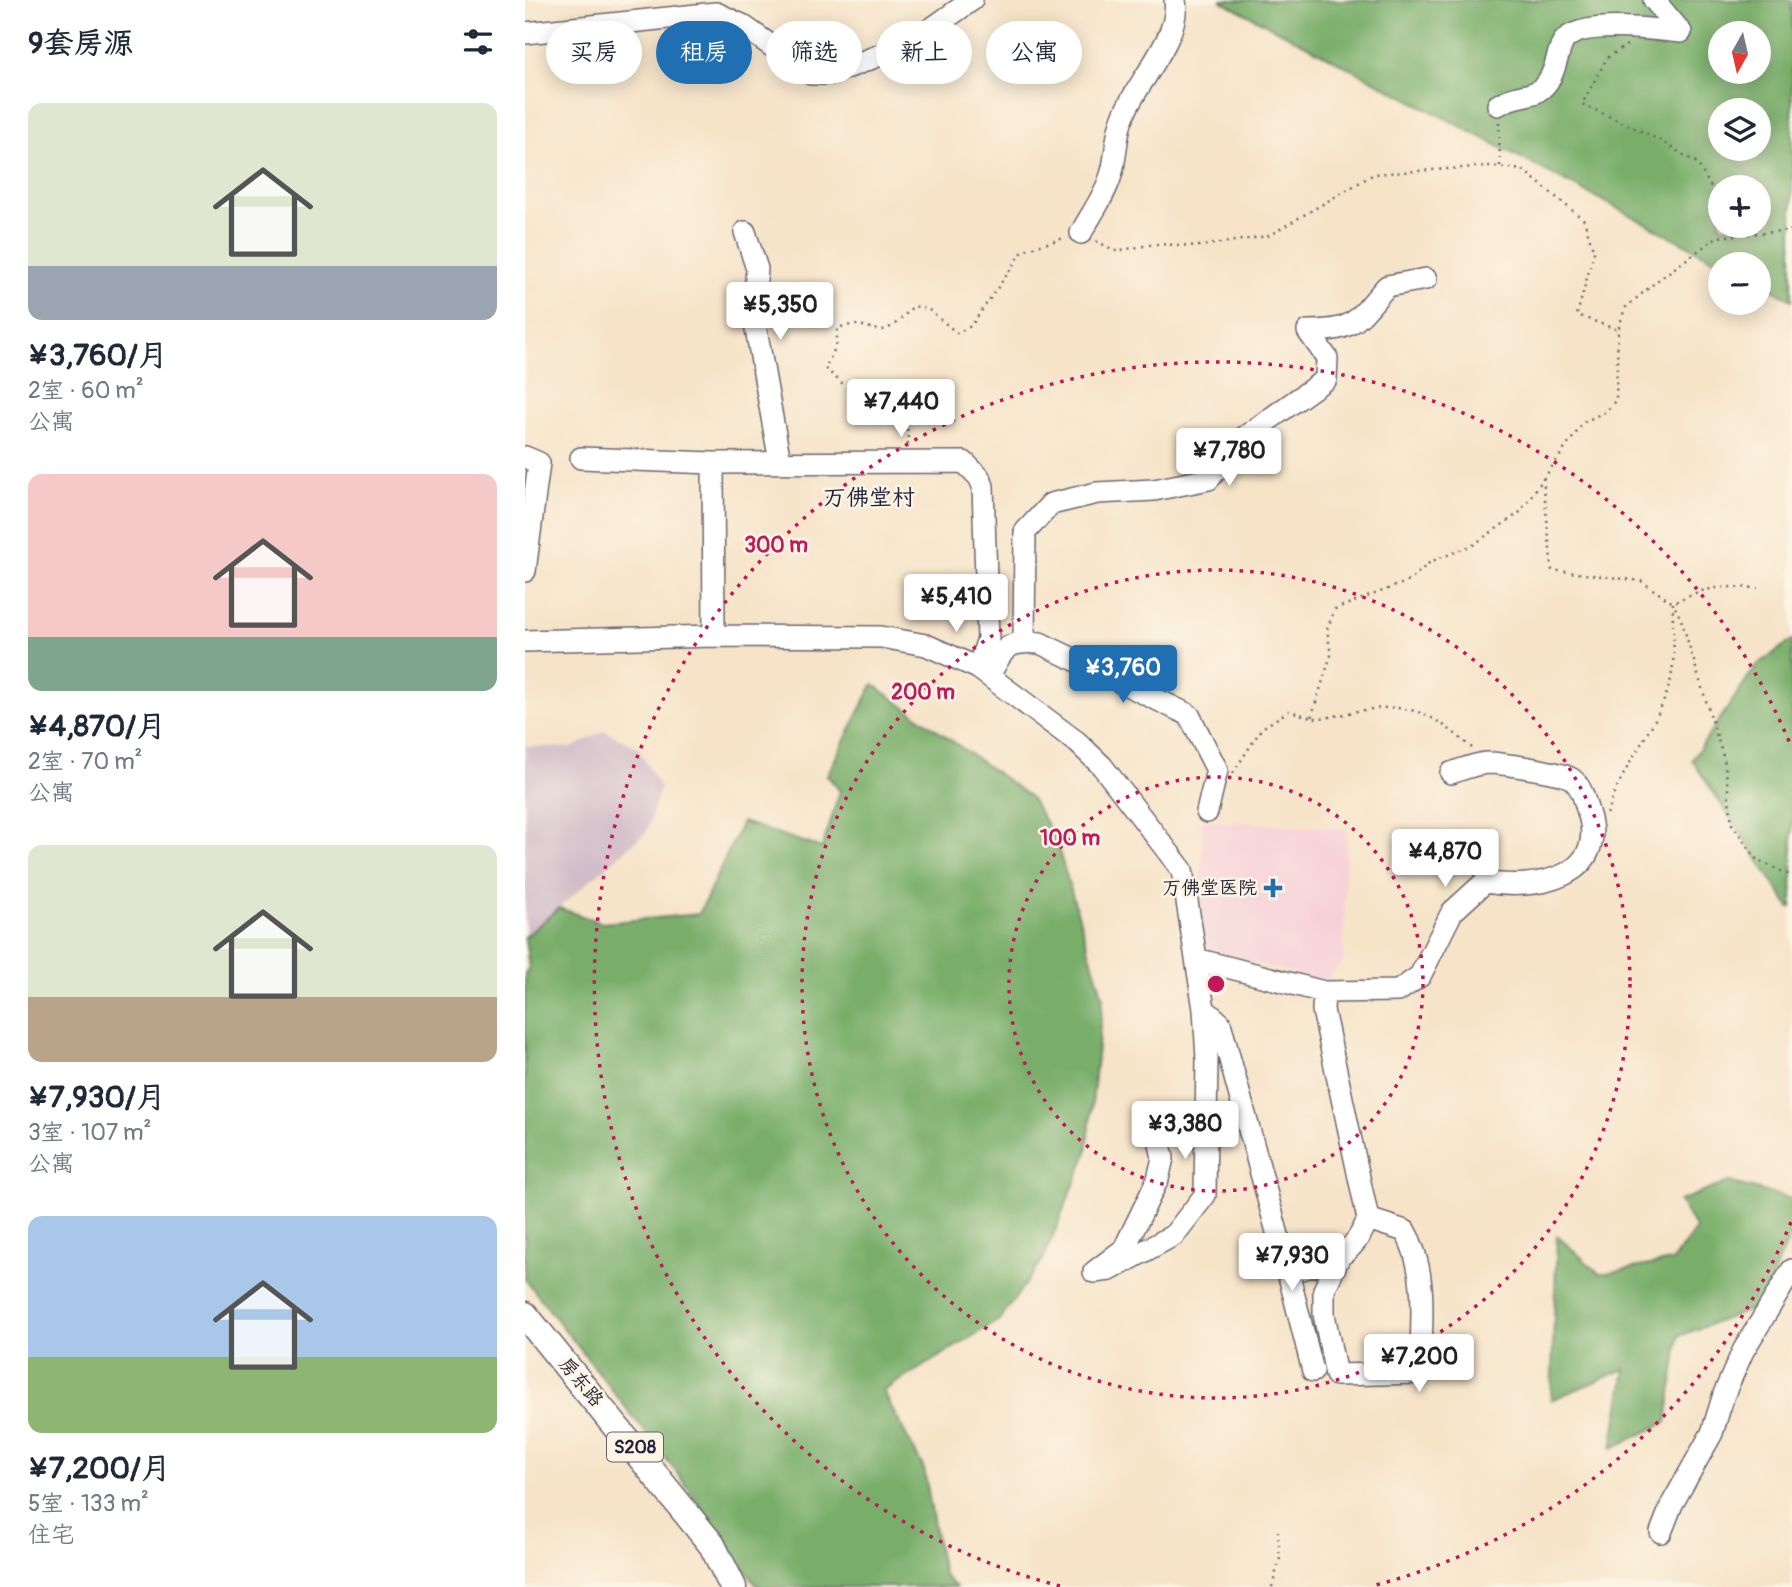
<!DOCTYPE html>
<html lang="zh">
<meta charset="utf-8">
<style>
body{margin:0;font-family:Pangolin,"LXGW WenKai TC",sans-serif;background:#f2f2f3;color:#1f2937;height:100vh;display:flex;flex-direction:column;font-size:26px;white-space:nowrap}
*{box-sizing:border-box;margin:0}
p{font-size:23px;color:#747a83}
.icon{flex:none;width:38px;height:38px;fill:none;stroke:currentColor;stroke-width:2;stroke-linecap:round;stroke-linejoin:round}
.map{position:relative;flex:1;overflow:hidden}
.side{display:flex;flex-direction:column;background:#fff;width:525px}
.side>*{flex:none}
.top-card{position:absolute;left:21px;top:21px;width:665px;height:63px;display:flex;gap:14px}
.needle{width:46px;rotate:188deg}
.fabs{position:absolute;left:1183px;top:21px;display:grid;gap:14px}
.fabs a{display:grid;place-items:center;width:63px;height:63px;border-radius:50%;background:#fff;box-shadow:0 4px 18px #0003;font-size:35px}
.price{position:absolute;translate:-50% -60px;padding:0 16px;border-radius:7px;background:#fff;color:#222;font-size:23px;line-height:46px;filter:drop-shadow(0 2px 4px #0008)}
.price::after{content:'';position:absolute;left:50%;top:42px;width:21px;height:16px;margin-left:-10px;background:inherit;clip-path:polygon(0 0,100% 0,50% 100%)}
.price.selected{background:#1f6fb2;color:#fff}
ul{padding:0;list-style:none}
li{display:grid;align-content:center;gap:14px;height:371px;padding:0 28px}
li span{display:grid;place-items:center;height:217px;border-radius:14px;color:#555}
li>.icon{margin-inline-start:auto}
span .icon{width:126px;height:126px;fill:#fffc;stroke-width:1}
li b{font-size:30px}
h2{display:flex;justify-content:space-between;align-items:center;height:84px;padding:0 28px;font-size:30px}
.tag{padding:0 24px;border-radius:32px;background:#fff;box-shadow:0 4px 18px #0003;font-size:24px;line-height:63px}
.tag.selected{background:#1f6fb2;color:#fff}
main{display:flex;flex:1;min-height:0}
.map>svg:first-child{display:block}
.built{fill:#f6cfd7}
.industrial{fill:#d1bdc9}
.forest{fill:#79ae6b;stroke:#4e6853;stroke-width:2;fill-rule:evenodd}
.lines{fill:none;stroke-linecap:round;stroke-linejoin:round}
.minor-casing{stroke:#6c666c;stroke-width:24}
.major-casing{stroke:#6c666c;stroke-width:29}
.path{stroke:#6c666c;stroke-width:2.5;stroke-dasharray:2 5;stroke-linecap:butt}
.minor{stroke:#fff;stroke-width:21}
.major{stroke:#fff;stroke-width:26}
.ring{fill:none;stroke:#c2185b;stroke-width:3.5;stroke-dasharray:3.5 7}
.poi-dot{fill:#1f6fb2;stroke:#fcf5e5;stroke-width:2.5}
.labels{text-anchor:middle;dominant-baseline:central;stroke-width:5;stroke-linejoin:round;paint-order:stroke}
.shield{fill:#fcf5e5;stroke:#63616e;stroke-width:2}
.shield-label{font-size:18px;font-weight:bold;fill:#22223b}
.poi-label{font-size:19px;fill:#22223b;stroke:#fcf5e5;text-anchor:end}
.street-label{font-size:19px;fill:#22223b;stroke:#fcf5e5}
.quarter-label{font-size:23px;fill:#22223b;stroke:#fcf5e5}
.centre{fill:#c2185b;stroke:#fcf5e5;stroke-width:3.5}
.ring-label{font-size:21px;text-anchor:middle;font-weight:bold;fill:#c2185b;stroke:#fcf5e5;stroke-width:5;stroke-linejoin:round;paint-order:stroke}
</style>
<main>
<section class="side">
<h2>9套房源<svg class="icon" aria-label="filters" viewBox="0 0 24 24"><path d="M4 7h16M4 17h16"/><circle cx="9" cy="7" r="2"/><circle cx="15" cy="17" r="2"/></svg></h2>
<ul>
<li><span style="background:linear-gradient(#dfe7d0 75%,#9aa5b1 0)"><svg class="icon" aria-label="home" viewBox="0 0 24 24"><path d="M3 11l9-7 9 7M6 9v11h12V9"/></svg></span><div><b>¥3,760/月</b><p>2室 · 60 m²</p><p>公寓</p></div></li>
<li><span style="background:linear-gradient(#f6c9c9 75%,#7fa58c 0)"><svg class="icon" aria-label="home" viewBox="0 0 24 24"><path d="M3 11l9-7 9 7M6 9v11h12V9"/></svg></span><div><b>¥4,870/月</b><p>2室 · 70 m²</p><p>公寓</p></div></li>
<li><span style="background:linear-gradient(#dfe7d0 70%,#b9a48a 0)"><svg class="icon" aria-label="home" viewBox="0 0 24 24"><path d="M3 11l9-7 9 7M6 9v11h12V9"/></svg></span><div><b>¥7,930/月</b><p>3室 · 107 m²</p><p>公寓</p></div></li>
<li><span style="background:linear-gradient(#a9c7e8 65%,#8fb573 0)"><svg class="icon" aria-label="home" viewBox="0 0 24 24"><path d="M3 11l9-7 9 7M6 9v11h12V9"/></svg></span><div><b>¥7,200/月</b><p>5室 · 133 m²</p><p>住宅</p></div></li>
</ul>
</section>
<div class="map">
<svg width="1267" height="1587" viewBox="0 0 1267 1587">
<rect width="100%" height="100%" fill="#fcf5e5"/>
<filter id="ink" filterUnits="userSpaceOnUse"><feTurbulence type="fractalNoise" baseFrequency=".0143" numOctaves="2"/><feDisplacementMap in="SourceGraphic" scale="14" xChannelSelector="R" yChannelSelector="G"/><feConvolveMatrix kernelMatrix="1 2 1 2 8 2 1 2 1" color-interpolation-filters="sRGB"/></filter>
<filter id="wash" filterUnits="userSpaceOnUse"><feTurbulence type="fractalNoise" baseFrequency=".00686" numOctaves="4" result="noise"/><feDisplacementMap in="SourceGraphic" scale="28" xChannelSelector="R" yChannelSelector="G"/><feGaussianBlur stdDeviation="1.57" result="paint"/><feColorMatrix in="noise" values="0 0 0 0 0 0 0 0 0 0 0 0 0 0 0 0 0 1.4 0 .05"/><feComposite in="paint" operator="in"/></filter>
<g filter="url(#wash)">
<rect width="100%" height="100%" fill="#f6e3c8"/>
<path class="built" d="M678,820L822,829L818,962L799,982L675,947Z"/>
<path class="industrial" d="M79,731L112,747L135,788L122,831L0,937V746L47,748Z"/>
<path class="forest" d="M695,0H1267V300L1234,283V264H1198ZM1195,33H1234V72H1195ZM1195,110H1234V149H1195ZM1195,187H1234V226H1195Z
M1267,640V908H1265L1167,760L1231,666Z
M348,684L505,797L530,838L578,997L562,1153L518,1260L474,1320L358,1391L399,1469L418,1575L431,1587H233L153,1474L0,1279V973L4,968L0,937L34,908L77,923L174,914L217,822L297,848L315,791L302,775Z
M1204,1182L1267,1199V1232L1233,1307L1154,1336L1142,1422L1087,1448L1100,1369L1026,1400L1032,1236L1075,1274L1147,1261L1171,1229L1154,1201Z"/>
</g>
<g filter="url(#ink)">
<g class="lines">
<g class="minor-casing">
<path id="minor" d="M0,33L191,13L217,25L286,74H306L386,43L447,0
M973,105C990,94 1003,97 1013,91C1030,80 1030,60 1037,44C1049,18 1131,30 1156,32L1129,0
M220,232L232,269L228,312L255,462
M556,233C566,214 580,196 586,175C592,157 590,135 598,117C611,82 656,38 650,0
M0,457L14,463L0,571
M56,458L188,463L439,462L454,477L458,486L463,639L453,668
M188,463L189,636
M0,641L189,636L356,637L401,645L453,668L552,742L577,766L657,870L679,1009L695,1023L763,1272C803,1262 826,1261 843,1219L798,1010L799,992
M499,642L500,532L526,504L572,493L629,490L684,479L714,441L801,379L802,358L783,331C832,331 831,320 862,286L901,279
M464,676C479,648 481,640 515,643L664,715L692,770L682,812
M671,959L799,992L873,991L895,976L927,912L960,882C1008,891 1085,878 1063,812C1059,799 1057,787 1047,779C1038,772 975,763 962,763C950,764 938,769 926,773
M630,1121L638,1158L633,1179L599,1249L569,1272L585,1270L649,1235L680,1195L682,1059L679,1009
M813,1260L799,1290V1314L811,1375L895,1373C896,1328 904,1272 880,1231L843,1219
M763,1272L788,1371
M1136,1532L1147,1504L1187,1433L1199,1394L1218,1351L1267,1270"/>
</g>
<g class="major-casing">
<path id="major" d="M0,1315L187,1545L208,1587"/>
</g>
<path class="path" d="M1102,45L1082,58L1057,104L1125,135L1172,163L1195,202
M974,122L975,167
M1209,226L1215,235
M571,241L591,251L630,244L675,246L743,236L849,174L965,166L998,170L1059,220L1069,252L1052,315L1093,330
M382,415L399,410L423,381
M383,445L382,415C375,415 366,416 359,415C348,413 313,378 300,369L311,346L313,328C353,315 349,352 388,306L403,309L432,333L446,326L499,250L539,238
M1018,478L1027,570L1116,581L1148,603C1180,586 1197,586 1233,588
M947,748C910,716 890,702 839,710C820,713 805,719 786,718L806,655L802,629L810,609L884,581L905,562L948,545L994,513L1059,422L1080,412L1091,400L1093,330L1100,308L1133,280L1192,237L1267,230
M708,773L737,728L764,711L785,717
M1082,814C1095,766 1135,727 1146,678C1151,655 1147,626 1148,603L1156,619L1200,763L1207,824L1232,860L1267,876
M747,1587L755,1558L753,1531"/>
<use href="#minor" class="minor"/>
<use href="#major" class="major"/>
</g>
</g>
<g class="ring">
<circle cx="691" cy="984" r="207"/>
<circle cx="691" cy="984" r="414"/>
<path d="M1266 1222A622 622 0 0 1 847 1586M535 1586A622 622 0 1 1 1266 746"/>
</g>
<path class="poi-dot" d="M744.5 877.5h7v7h7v7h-7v7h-7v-7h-7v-7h7z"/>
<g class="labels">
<rect class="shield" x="82" y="1432.5" width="56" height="29" rx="5"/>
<g class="shield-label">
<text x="110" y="1447">S208</text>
</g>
<g class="poi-label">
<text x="732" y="888">万佛堂医院</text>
</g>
<g class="street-label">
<text transform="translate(56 1382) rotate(50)">房东路</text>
</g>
<g class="quarter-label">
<text x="344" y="497">万佛堂村</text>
</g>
</g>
<circle cx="691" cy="984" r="10" class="centre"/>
<g class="ring-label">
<text x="251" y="552">300 m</text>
<text x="398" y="699">200 m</text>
<text x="545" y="845">100 m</text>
</g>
</svg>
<div class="fabs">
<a><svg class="needle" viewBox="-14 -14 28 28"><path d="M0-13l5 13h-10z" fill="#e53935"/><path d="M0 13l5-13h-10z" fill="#747a83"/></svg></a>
<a><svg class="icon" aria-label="layers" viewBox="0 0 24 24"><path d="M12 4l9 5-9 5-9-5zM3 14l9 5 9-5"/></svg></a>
<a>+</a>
<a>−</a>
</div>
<b class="price" style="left:255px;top:342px">¥5,350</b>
<b class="price" style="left:376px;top:439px">¥7,440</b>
<b class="price" style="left:704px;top:488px">¥7,780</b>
<b class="price" style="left:431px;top:634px">¥5,410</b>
<b class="price selected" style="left:598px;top:705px">¥3,760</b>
<b class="price" style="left:920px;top:889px">¥4,870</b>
<b class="price" style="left:660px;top:1161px">¥3,380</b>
<b class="price" style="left:767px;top:1293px">¥7,930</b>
<b class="price" style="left:894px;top:1394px">¥7,200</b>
<div class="top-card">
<a class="tag">买房</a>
<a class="tag selected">租房</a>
<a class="tag">筛选</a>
<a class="tag">新上</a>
<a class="tag">公寓</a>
</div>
</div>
</main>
